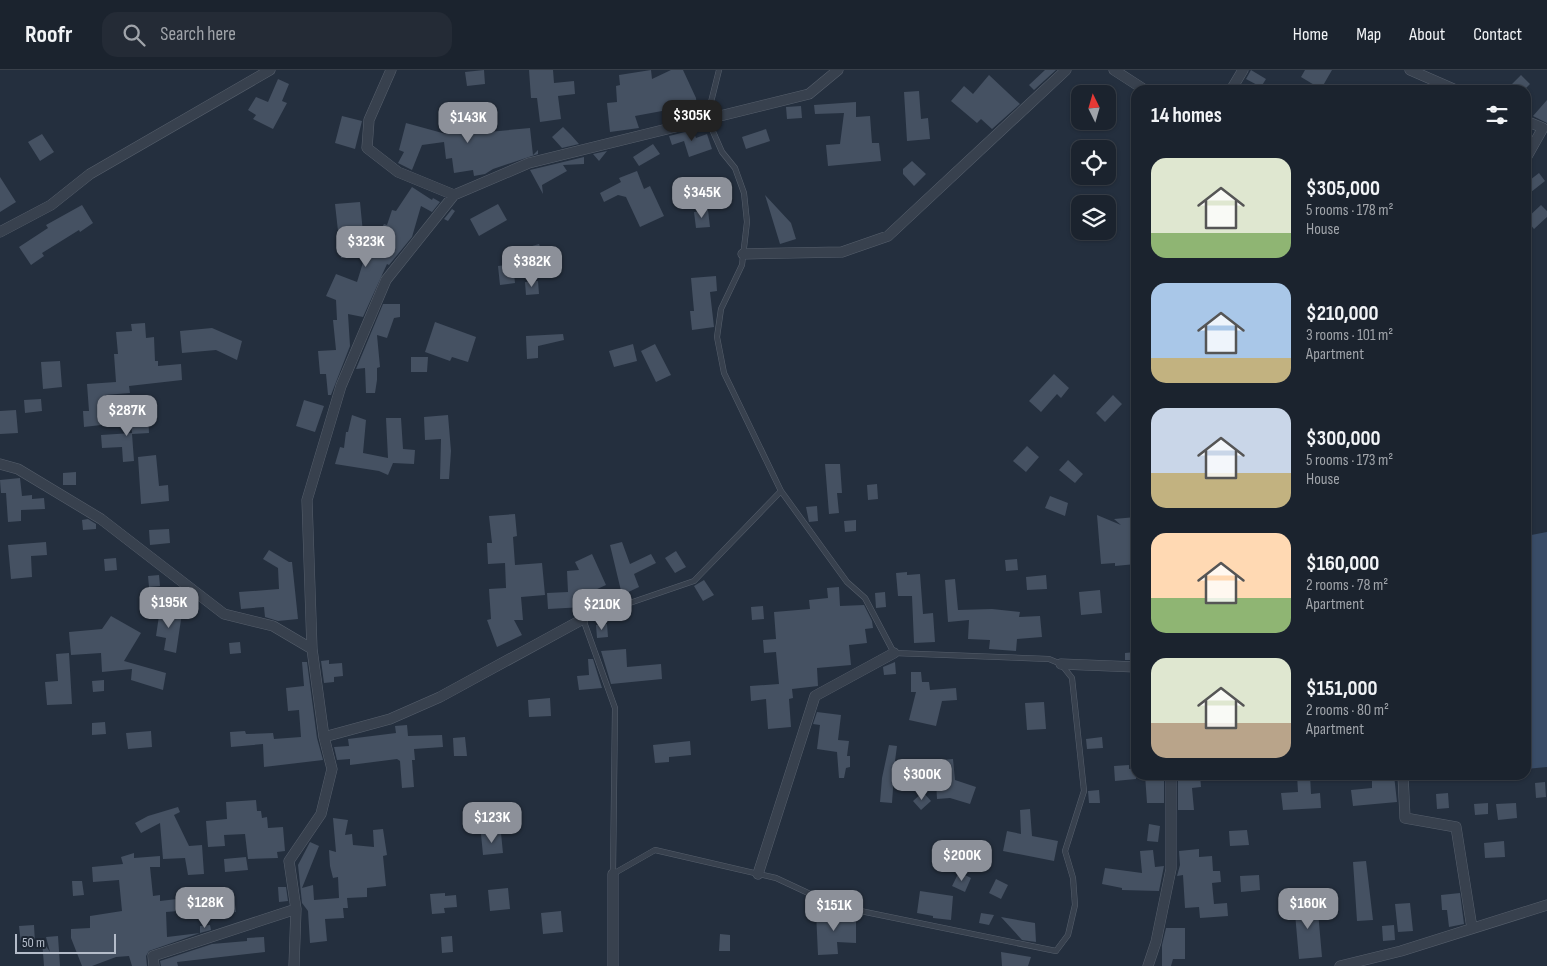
<!DOCTYPE html>
<meta charset="utf-8">
<style>
body{margin:0;font-family:"Sofia Sans Condensed",sans-serif;background:#242b36;color:#f1f3f6;height:100vh;display:flex;flex-direction:column;font-size:19px;white-space:nowrap}
*{box-sizing:border-box;margin:0}
p{font-size:16px;color:#a0a4aa}
.icon{flex:none;width:28px;height:28px;fill:none;stroke:currentColor;stroke-width:2;stroke-linecap:round;stroke-linejoin:round}
.map{position:relative;flex:1;overflow:hidden}
.side{position:absolute;left:1131px;top:15px;width:400px;height:695px;display:flex;flex-direction:column;background:#1b232e;border-radius:15px;box-shadow:0 1px 4px #0004,0 0 0 1px #39404a}
.side>*{flex:none}
.needle{width:32px;rotate:355deg}
.controls{position:absolute;left:1071px;top:15px;display:grid;gap:10px}
.controls a{display:grid;place-items:center;width:45px;height:45px;border-radius:10px;background:#1b232e;box-shadow:0 1px 4px #0004,0 0 0 1px #39404a;font-size:25px}
.scale{position:absolute;left:15px;bottom:12px;width:101px;box-sizing:border-box;padding-left:5px;border:2px solid #b4bcc9;border-top:0;font-size:14px;line-height:18px;white-space:nowrap;color:#b4bcc9;-webkit-text-stroke:4px #1d2633;paint-order:stroke}
.price{position:absolute;translate:-50% -42px;padding:0 11px;border-radius:10px;background:#8c9099;color:#fff;font-size:16px;line-height:32px;filter:drop-shadow(0 1px 2px #0008)}
.price::after{content:'';position:absolute;left:50%;top:30px;width:15px;height:11px;margin-left:-8px;background:inherit;clip-path:polygon(0 0,100% 0,50% 100%)}
.price.current{background:#222;color:#fff}
ul{padding:0;list-style:none}
li{display:flex;align-items:center;gap:15px;height:125px;padding:0 20px}
li span{display:grid;place-items:center;flex:none;width:140px;height:100px;border-radius:15px;color:#555}
li>.icon{margin-inline-start:auto}
span .icon{width:60px;height:60px;fill:#fffc;stroke-width:1}
li b{font-size:21px}
h2{display:flex;justify-content:space-between;align-items:center;height:60px;padding:0 20px;font-size:21px}
header{display:flex;align-items:center;gap:30px;box-sizing:border-box;height:70px;padding:0 25px;background:#1b232e;border-bottom:1px solid #39404a}
header strong{font-size:24px}
nav{display:flex;gap:28px;margin-inline-start:auto;font-size:18px}
.search{width:350px;height:45px;background:#242b36;display:flex;align-items:center;gap:12px;box-sizing:border-box;padding:0 18px;border-radius:15px;color:#a0a4aa;font-size:19px}
.map>svg:first-child{display:block}
.water{fill:#394c67}
.building{fill:#455162}
.lines{fill:none;stroke-linecap:round;stroke-linejoin:round}
.lane-casing{stroke:#565f6c;stroke-width:6}
.street-casing{stroke:#565f6c;stroke-width:11}
.lane{stroke:#38414e;stroke-width:5}
.street{stroke:#38414e;stroke-width:10}
</style>
<header>
<strong>Roofr</strong>
<div class="search"><svg class="icon" aria-label="search" viewBox="0 0 24 24"><circle cx="10" cy="10" r="6"/><path d="M15 15l6 6"/></svg>Search here</div>
<nav><a>Home</a><a>Map</a><a>About</a><a>Contact</a></nav>
</header>
<div class="map">
<svg width="1547" height="896" viewBox="0 0 1547 896">
<rect width="100%" height="100%" fill="#242f3e"/>
<path class="water" d="M1547,462V697L1526,699V466Z"/>
<path class="building" d="M484,0L485,14L467,16L465,2Z
M529,0H553L554,13L574,11L575,24L558,26L561,49L540,52L537,28H531Z
M651,0L652,9L671,0H683L696,28L697,39L662,41L635,46L639,58L610,62L607,33L617,32L616,16L620,15L619,5Z
M1045,0H1056L1034,20L1029,15Z
M1251,0L1266,9L1261,17L1246,9Z
M1305,0H1332L1321,19L1301,7Z
M989,5L1020,34L992,59L981,49L977,53L951,31L964,16L973,24Z
M1521,5L1530,14L1524,20H1519L1512,14Z
M278,9L289,14L282,31L287,33L273,59L253,49L256,45L248,40L256,27L268,32Z
M919,21L921,49L928,48L930,69L907,71L904,22Z
M1547,30V53L1533,46Z
M856,32V47L870,46L872,73H879L881,91L828,96L826,75L840,74L844,43L815,44L814,35Z
M454,35L455,40L469,38L471,54L477,53L478,63L530,58L533,85L538,80V84L493,99L485,104L474,106L473,100L454,103L452,88L446,89L444,72L422,75L412,100L398,93L404,82L399,80L406,53L446,64L442,36Z
M801,36L802,48L787,49L786,37Z
M342,46L362,51L355,79L335,73Z
M563,57L571,65L579,74L562,78L552,67Z
M766,59L770,71L746,79L742,67Z
M693,60L696,68L707,64L712,79L689,87L684,71L672,75L669,66Z
M42,64L54,82L40,91L28,72Z
M653,74L660,84L639,96L633,87Z
M607,81L599,91L593,84Z
M584,87V94L563,95L567,101L542,115L543,124L530,100Z
M912,91L926,104L914,116L903,104V99Z
M637,101L644,119L650,116L664,146L640,157L626,127L618,125L604,132L600,123L621,112L619,108Z
M1539,103L1545,111L1526,126V113Z
M0,107L16,132L0,142Z
M412,117L432,130L433,128L440,132L432,142L421,136L412,167L389,195L387,194L363,247L348,244L350,276L331,325H328L326,304H320L318,281L336,280L333,250H337L336,230L326,226L336,204L357,212L365,186L341,188L335,134L360,132L363,163L380,161L384,154L387,155L392,140L396,141Z
M765,125L791,153L796,169L780,174Z
M498,134L507,150L479,166L470,149Z
M82,135L93,153L80,162L79,160L42,183L44,186L31,195L19,177L48,158L46,155Z
M1541,135L1547,141V147L1534,159L1526,149Z
M452,139L455,141L448,151L444,149Z
M708,140L710,157L696,158L694,142Z
M539,174L543,184L526,190L522,179Z
M513,194L515,213L500,215L498,196Z
M716,206L717,221L710,222L714,257L692,260L690,241H694L691,208Z
M538,211L539,224L526,225L525,212Z
M383,234H400V247L394,248L387,268L377,265L380,297L377,298V310L375,323H366L365,298L356,299Z
M435,252L476,267L468,292L452,287L450,291L425,282Z
M145,253L146,268L154,267L155,291H158V296L181,294L182,310L129,316L130,323L105,325V334L99,335L101,355L84,357L83,341H89L87,314L116,312L114,284H118L116,262L132,261L131,254Z
M212,258L242,271L237,290L216,280L182,283L180,261Z
M563,264L564,270L538,276V288L527,289L526,266Z
M633,274L637,291L614,297L609,281Z
M655,274L671,305L656,312L641,281Z
M411,287H428L427,302H411Z
M60,291L62,317L43,319L41,292Z
M1054,304L1069,318L1061,328L1057,324L1041,342L1029,331Z
M1113,325L1122,334L1105,352L1096,343Z
M41,329L42,341L25,343L24,330Z
M304,330L324,336L315,362L296,356Z
M16,340L18,363L0,364V341Z
M148,344L149,363L132,364L134,391L123,392L122,377L102,378L101,365L132,363L130,345Z
M352,345L366,350L363,383L388,388L386,348H401L403,379L415,380L414,394L393,393L388,405L379,401L335,394L340,377L344,378L346,362H348Z
M448,345L451,381L449,409H440L441,369L425,370L424,347Z
M1027,376L1039,387L1026,402L1013,391Z
M156,385L159,416L168,415L169,431L141,434L138,387Z
M1068,390L1083,404L1075,413L1059,400Z
M825,394H840L842,423H837L839,443L829,444Z
M76,402V415H63V403Z
M20,408L22,426L32,425V429L44,428L45,439L21,440V451L8,452L6,423H1L0,410Z
M877,414L878,429L868,430L867,415Z
M1050,426L1068,433L1065,446L1045,438Z
M817,436L818,451L809,452L806,437Z
M515,444L517,466L513,467L515,495L542,493L545,525L521,527L523,550H514L522,565L497,577L487,550L491,549L489,519L506,518L505,493L488,494L487,473H492L489,446Z
M1097,445L1121,455L1114,449L1136,447V494L1115,496V493L1101,494Z
M88,449L96,454V459L83,460L82,450Z
M856,450V461L845,462L844,451Z
M169,459L170,473L150,475L149,460Z
M46,472L47,485L31,486L32,507L11,509L8,475Z
M622,472L630,494L651,484L656,493L634,504L639,517L622,525L610,475Z
M269,480L289,492H292L298,549L278,551L265,547L264,537L241,539L239,522L279,519L278,498L263,489Z
M676,481L686,497L675,503L665,488Z
M592,484L606,515L584,525V537L548,539L547,523L568,522L567,501L579,500L575,492Z
M116,488L117,500L105,501L104,489Z
M1017,489L1018,500L1006,501L1005,490Z
M907,502V505L920,504L923,544L933,543L935,572L914,573L912,526H898L896,503Z
M159,505L160,516L149,517L148,506Z
M1046,505L1047,519L1027,520L1026,507Z
M955,509L958,540L992,539L1020,542L1019,547L1040,546L1042,567L1017,569L1016,581L989,579L990,570L968,569L969,550L948,552L945,510Z
M704,510L714,525L703,531L694,516Z
M839,517L840,536L864,535L872,551L873,558L865,559L867,573L849,575L851,595L817,598L818,616L792,619L793,628L789,629L791,657L768,659L766,629L751,631L750,616L779,614L776,582L764,583L763,570L776,569L774,542L810,539L809,530L828,528L827,518Z
M1100,520L1102,543L1081,545L1079,522Z
M885,522L886,537L876,538L875,523Z
M763,536L764,549L752,550L751,537Z
M160,539L182,543L176,583L164,580L166,568L156,566Z
M111,546L141,563L124,591L166,603L163,620L131,610L132,599L102,602L101,583L71,585L69,562L102,559Z
M607,554L608,567L597,568L596,555Z
M240,572L241,583L230,584L229,573Z
M626,579L627,597L661,594L662,609L611,614L601,581Z
M1136,582V590H1125V583Z
M69,583L72,634L47,635L45,612L58,611L56,584Z
M588,589H593L602,618L579,620L577,606L589,605Z
M329,590V594L342,593L343,606L334,607V612L324,613L321,591Z
M302,592H307L317,668L323,690L264,697L263,674L231,677L230,662L245,661L246,664L273,663L274,669L301,667L299,640L288,641L286,618L304,616Z
M895,592L896,604L884,605L883,597Z
M911,602H921L922,612H929L930,620L956,618L957,630L942,631L936,656L909,650L916,622H911Z
M104,610V621L93,622L92,611Z
M550,628L551,646L529,647L528,630Z
M1044,632L1046,659L1027,660L1025,633Z
M817,642L841,645L838,670L849,671L847,686H850V697L846,698L844,708H839L837,682L817,679L820,655L813,654Z
M105,652L106,664L92,665V653Z
M407,655L408,666L442,665L443,677L414,679L415,690H412L414,717L402,718L400,691L397,689L350,695V689L337,690L334,677L349,676L348,669L396,663L395,656Z
M151,661L152,677L128,679L126,663Z
M465,667L467,686H454L453,668Z
M1102,667L1103,678L1087,679L1086,669Z
M690,671L691,685L669,687V692L655,693L653,675Z
M889,675L897,676L895,691L911,693L906,709L894,705L892,733L880,732L882,708Z
M953,689L955,710L976,717L970,734L950,728L937,729L936,711L943,710L942,690Z
M1129,695V699L1136,698V709L1115,711L1114,696Z
M1145,705L1164,707V733H1147Z
M1178,705H1200L1201,717L1192,718L1194,740H1178Z
M1297,705H1310L1311,724L1320,723L1321,738L1283,740L1281,723L1298,722Z
M1394,705L1397,732L1353,736L1351,720L1372,718V707Z
M1545,712L1546,727L1536,728L1535,713Z
M1099,720L1100,733H1089L1088,721Z
M923,722L931,731L921,740L913,731Z
M1448,723L1449,738L1437,739L1436,724Z
M256,730L257,741H261L262,748L267,747L268,758L283,757L285,781L277,782L278,788L248,789L245,764L224,765L225,776L208,777L206,751L227,749L226,732Z
M1488,733V744L1475,745L1474,734Z
M1516,733L1517,748L1498,750L1496,734Z
M178,737L180,742L174,745L189,776L202,775L204,804L188,805L185,788L163,789L160,753L141,763L135,753L148,746Z
M1030,739L1032,766L1058,771L1054,791L1003,781L1007,761L1021,764L1020,740Z
M333,748L348,750L345,765L352,764L353,775L374,777L373,760L383,759L387,785L383,786L386,816L367,818V827L347,828L348,838H343L344,848L325,849L327,871L310,873L308,841L302,833L298,795L310,772L319,776L302,818L313,815L314,830L339,828L338,807L333,808L330,796L329,780L336,782Z
M1149,754L1160,756L1158,772L1147,771Z
M1247,760L1249,775L1230,776L1229,761Z
M501,763L503,783L483,785L481,764Z
M1504,771L1505,787L1485,788L1484,773Z
M1199,779V787L1212,786L1213,801H1220L1221,812L1212,813L1214,834L1227,833L1228,846L1200,848L1199,837L1185,838L1183,805L1177,806L1180,795L1179,781Z
M1153,780L1155,797L1164,796L1159,821L1122,820V818L1102,814L1105,798L1142,803L1140,781Z
M134,783V788L160,786V797H150L153,826L160,825V831L177,829L178,841L166,842L167,867L200,863L149,881L146,886L147,896H132L129,886L116,887L92,896H82L71,868V859L90,858V846L122,841L119,810L93,812L92,797L123,794L121,787Z
M246,787L248,800L225,802L224,789Z
M1366,791L1373,850L1357,851L1353,792Z
M959,802L971,808L965,822L952,816Z
M1259,805L1260,820L1241,822L1240,806Z
M996,809L1008,815L1001,829L989,823Z
M72,811H82L84,825L73,826Z
M278,817H286L288,831L279,832Z
M508,818L510,839L490,841L488,820Z
M233,820L236,842L214,844L213,822Z
M920,821L953,826L951,850L933,848V846L917,843Z
M445,823V826L456,825L457,837L444,838L445,843L432,844L430,824Z
M1460,823L1464,854L1449,857L1447,840H1442L1441,825Z
M1317,830L1322,887L1299,889L1294,832Z
M1410,833L1413,861L1398,862L1395,834Z
M561,841L563,862L543,864L541,843Z
M836,841V848H856V873L837,872L838,884L818,885L816,842Z
M981,843L994,845L989,855L979,853Z
M1001,847L1035,853L1036,872L1022,870Z
M34,855L35,873L21,874L19,856Z
M210,855L211,860L200,863V856Z
M1394,855L1395,870L1383,871L1382,856Z
M1166,858H1185V889H1173L1171,896H1162V875Z
M720,864L730,865V881H719Z
M58,866L60,896H44L42,870L50,882L46,867Z
M452,866L453,882L442,883L441,867Z
M264,867L265,882L177,892L178,896H161L160,891L212,874L247,871V868Z
M1001,882L1031,887L1028,896H1002Z"/>
<g class="lines">
<g class="lane-casing">
<path id="lane" d="M719,0L707,48L722,82L735,98L744,123L747,152L742,195L721,239L717,267L724,303L781,421L847,512L865,528L894,583L1049,589L1061,594L1072,608L1084,721L1065,781L1073,808L1075,835L1068,865L1056,881L836,836L776,808L655,780L613,804L615,638L583,549L694,511L781,421"/>
</g>
<g class="street-casing">
<path id="street" d="M391,0L369,50L367,78L398,102L454,125L529,93L809,24L838,0
M1114,0L1145,20
M1410,0L1456,20
M1231,20L1243,0
M1526,51L1543,58L1526,88
M0,162L51,135L90,104L270,0
M743,184L842,182L888,166L1066,0
M0,394L18,399L101,449L224,544L273,556L312,579L324,667
M312,579L307,430L341,316L386,210L454,125
M1061,594L1136,597
M1403,705L1405,748L1456,757L1472,858
M758,804L815,626L894,583
M154,896L153,886L296,839L289,791L321,744L332,699L324,667L390,649L440,627L583,549
M294,896L296,839
M613,896V804
M1148,896L1156,872L1171,799V705
M1340,896L1401,881L1547,835"/>
</g>
<use href="#lane" class="lane"/>
<use href="#street" class="street"/>
</g>
</svg>
<div class="controls">
<a><svg class="needle" viewBox="-14 -14 28 28"><path d="M0-13l5 13h-10z" fill="#e53935"/><path d="M0 13l5-13h-10z" fill="#a0a4aa"/></svg></a>
<a><svg class="icon" aria-label="locate" viewBox="0 0 24 24"><circle cx="12" cy="12" r="6"/><path d="M12 2v4M12 18v4M2 12h4M18 12h4"/></svg></a>
<a><svg class="icon" aria-label="layers" viewBox="0 0 24 24"><path d="M12 4l9 5-9 5-9-5zM3 14l9 5 9-5"/></svg></a>
</div>
<div class="scale">50 m</div>
<b class="price current" style="left:692px;top:72px">$305K</b>
<b class="price" style="left:468px;top:74px">$143K</b>
<b class="price" style="left:702px;top:149px">$345K</b>
<b class="price" style="left:366px;top:198px">$323K</b>
<b class="price" style="left:532px;top:218px">$382K</b>
<b class="price" style="left:127px;top:367px">$287K</b>
<b class="price" style="left:169px;top:559px">$195K</b>
<b class="price" style="left:602px;top:561px">$210K</b>
<b class="price" style="left:922px;top:731px">$300K</b>
<b class="price" style="left:492px;top:774px">$123K</b>
<b class="price" style="left:962px;top:812px">$200K</b>
<b class="price" style="left:205px;top:859px">$128K</b>
<b class="price" style="left:1308px;top:860px">$160K</b>
<b class="price" style="left:834px;top:862px">$151K</b>
<section class="side">
<h2>14 homes<svg class="icon" aria-label="filters" viewBox="0 0 24 24"><path d="M4 7h16M4 17h16"/><circle cx="9" cy="7" r="2"/><circle cx="15" cy="17" r="2"/></svg></h2>
<ul>
<li><span style="background:linear-gradient(#dfe7d0 75%,#8fb573 0)"><svg class="icon" aria-label="home" viewBox="0 0 24 24"><path d="M3 11l9-7 9 7M6 9v11h12V9"/></svg></span><div><b>$305,000</b><p>5 rooms · 178 m²</p><p>House</p></div></li>
<li><span style="background:linear-gradient(#a9c7e8 75%,#c2b280 0)"><svg class="icon" aria-label="home" viewBox="0 0 24 24"><path d="M3 11l9-7 9 7M6 9v11h12V9"/></svg></span><div><b>$210,000</b><p>3 rooms · 101 m²</p><p>Apartment</p></div></li>
<li><span style="background:linear-gradient(#c9d6e8 65%,#c2b280 0)"><svg class="icon" aria-label="home" viewBox="0 0 24 24"><path d="M3 11l9-7 9 7M6 9v11h12V9"/></svg></span><div><b>$300,000</b><p>5 rooms · 173 m²</p><p>House</p></div></li>
<li><span style="background:linear-gradient(#ffd9b3 65%,#8fb573 0)"><svg class="icon" aria-label="home" viewBox="0 0 24 24"><path d="M3 11l9-7 9 7M6 9v11h12V9"/></svg></span><div><b>$160,000</b><p>2 rooms · 78 m²</p><p>Apartment</p></div></li>
<li><span style="background:linear-gradient(#dfe7d0 65%,#b9a48a 0)"><svg class="icon" aria-label="home" viewBox="0 0 24 24"><path d="M3 11l9-7 9 7M6 9v11h12V9"/></svg></span><div><b>$151,000</b><p>2 rooms · 80 m²</p><p>Apartment</p></div></li>
</ul>
</section>
</div>
